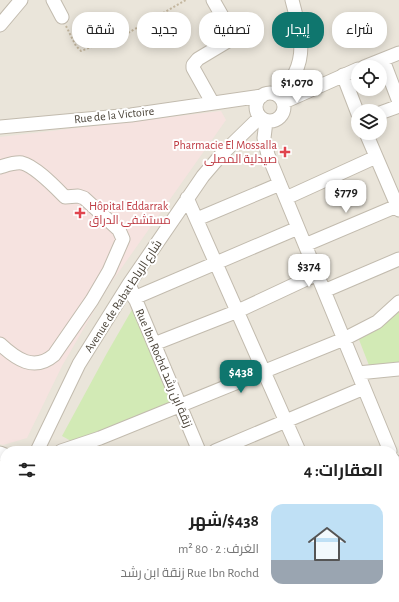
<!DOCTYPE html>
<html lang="ar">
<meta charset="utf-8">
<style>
body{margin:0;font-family:"Alegreya Sans",Cairo,sans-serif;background:#f2f2f2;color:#222;direction:rtl;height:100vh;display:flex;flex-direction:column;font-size:15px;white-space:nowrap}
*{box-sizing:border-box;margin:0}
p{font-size:13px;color:#767676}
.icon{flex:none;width:22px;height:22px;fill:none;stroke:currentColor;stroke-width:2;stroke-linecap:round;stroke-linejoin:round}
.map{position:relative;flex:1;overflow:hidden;direction:ltr}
.details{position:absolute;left:0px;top:446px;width:399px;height:156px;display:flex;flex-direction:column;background:#fff;border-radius:16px 16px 0 0;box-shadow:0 2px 10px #0003;direction:rtl}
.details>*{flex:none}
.guide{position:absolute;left:12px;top:12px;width:375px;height:36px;direction:rtl;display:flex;gap:8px}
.controls{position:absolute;left:351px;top:60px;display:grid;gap:8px}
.controls a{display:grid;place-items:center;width:36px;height:36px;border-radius:50%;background:#fff;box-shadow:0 2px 10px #0003;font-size:20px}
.price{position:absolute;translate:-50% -34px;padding:0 9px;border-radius:8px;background:#fff;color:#222;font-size:13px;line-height:26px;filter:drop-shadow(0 1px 2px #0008)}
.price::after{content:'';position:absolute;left:50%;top:24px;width:12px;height:9px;margin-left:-6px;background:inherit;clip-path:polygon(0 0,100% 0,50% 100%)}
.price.on{background:#0f766e;color:#fff}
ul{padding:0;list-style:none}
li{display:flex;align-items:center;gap:12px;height:100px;padding:0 16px}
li+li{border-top:1px solid #e0e0e0}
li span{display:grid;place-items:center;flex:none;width:112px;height:80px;border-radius:12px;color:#555}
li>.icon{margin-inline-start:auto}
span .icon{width:48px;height:48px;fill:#fffc;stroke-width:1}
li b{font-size:17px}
h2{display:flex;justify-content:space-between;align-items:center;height:48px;padding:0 16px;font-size:17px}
.chip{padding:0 14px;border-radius:16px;background:#fff;box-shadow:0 2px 10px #0003;font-size:14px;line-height:36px}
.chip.on{background:#0f766e;color:#fff}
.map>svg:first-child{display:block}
.residential{fill:#eae5da;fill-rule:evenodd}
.medical{fill:#f6e3e0}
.green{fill:#d2eab5}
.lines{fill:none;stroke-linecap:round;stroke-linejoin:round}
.minor-casing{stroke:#c2bbae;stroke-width:15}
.path{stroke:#c4b79f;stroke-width:2;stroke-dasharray:2 2;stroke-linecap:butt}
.minor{stroke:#fff;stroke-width:13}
.health-dot{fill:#e0444e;stroke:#fff;stroke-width:1.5}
.labels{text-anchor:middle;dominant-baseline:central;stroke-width:4;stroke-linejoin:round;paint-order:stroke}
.street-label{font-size:12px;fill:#4b4439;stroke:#fff}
.health-label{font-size:12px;fill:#be3a42;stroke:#fff;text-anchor:end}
</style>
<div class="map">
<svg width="399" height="602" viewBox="0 0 399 602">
<rect width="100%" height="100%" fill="#f6f3ec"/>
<path class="residential" d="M0,0H399V602H0ZM358,67H380V89H358ZM358,111H380V133H358ZM5,451H394V597H5Z"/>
<path class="medical" d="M221,111L226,120L106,290L62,366L27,438L3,445L0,444V137Z"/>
<path class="green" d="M137,301L180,405L80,446L62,436L107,353Z
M399,306V364L370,368L358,337Z"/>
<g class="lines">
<g class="minor-casing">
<path id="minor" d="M53,0L62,17
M0,25L21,0
M383,60L399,102
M364,67L399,53
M343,75L358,114
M256 107a14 14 0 1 1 28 0a14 14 0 1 1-28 0Z
M276,93C282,87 291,80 295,73C307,49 298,24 292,0
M212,102L193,68V65L198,59L228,41L231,37L230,30L213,0
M284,102L358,69
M380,113L399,106
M266,121L264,138L268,155L390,451
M0,127L131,115L262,96
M366,133L399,210
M0,167C7,165 15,162 22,163C35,166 55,187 65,197L78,196L84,198L119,230L123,239L109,271L92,300L54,355C34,372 16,359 0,344
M187,198L299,451
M286,198L376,157
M197,219L280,184
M305,245L397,206
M129,284L199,451
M324,291L399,259
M134,298L298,228
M154,344L238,311L317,274
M358,373L399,369
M37,451L79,364L129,284L203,176L221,155L260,117
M61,451L100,438L344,339L377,322L399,302
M215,451L364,388
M0,453L5,455
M394,461L399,473
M0,531L5,519
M394,535L399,533
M0,583L5,588
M68,597L70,602
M162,597L164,602
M261,597L263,602
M363,597L365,602
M20,602L34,597"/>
</g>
<path class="path" d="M66,26L76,46L81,51L128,33L186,0"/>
<use href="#minor" class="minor"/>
</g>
<g class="health-dot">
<path d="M283 146h4v4h4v4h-4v4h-4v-4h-4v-4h4z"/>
<path d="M78 207h4v4h4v4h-4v4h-4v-4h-4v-4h4z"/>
</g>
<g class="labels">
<g class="street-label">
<text transform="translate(114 115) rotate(-6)">Rue de la Victoire</text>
<text transform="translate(123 296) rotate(-57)">Avenue de Rabat شارع الرباط</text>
<text transform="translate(164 368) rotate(67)">Rue Ibn Rochd زنقة ابن رشد</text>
</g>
<g class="health-label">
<text x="277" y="145">Pharmacie El Mossalla<tspan x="277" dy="14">صيدلية المصلى</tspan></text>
<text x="89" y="206" text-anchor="start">Hôpital Eddarrak<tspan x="89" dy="14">مستشفى الدراق</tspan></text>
</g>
</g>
</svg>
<div class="controls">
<a><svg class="icon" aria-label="locate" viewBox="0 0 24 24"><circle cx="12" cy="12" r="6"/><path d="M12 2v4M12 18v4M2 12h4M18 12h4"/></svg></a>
<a><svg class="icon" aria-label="layers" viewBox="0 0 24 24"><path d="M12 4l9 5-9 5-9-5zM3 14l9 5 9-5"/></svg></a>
</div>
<b class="price" style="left:297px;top:104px">$1,070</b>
<b class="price" style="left:346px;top:214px">$779</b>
<b class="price" style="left:309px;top:288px">$374</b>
<b class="price on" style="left:241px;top:394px">$438</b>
<div class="guide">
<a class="chip">شراء</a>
<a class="chip on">إيجار</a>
<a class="chip">تصفية</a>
<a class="chip">جديد</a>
<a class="chip">شقة</a>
</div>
<section class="details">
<h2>العقارات: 4<svg class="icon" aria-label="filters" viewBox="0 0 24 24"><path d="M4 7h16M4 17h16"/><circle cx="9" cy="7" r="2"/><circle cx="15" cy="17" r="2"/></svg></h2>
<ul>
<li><span style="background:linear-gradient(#bfe0f5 70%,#9aa5b1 0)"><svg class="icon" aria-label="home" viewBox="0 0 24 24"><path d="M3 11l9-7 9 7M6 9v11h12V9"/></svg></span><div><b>$438/شهر</b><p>الغرف: 2 · 80 m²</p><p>Rue Ibn Rochd زنقة ابن رشد</p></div></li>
</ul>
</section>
</div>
